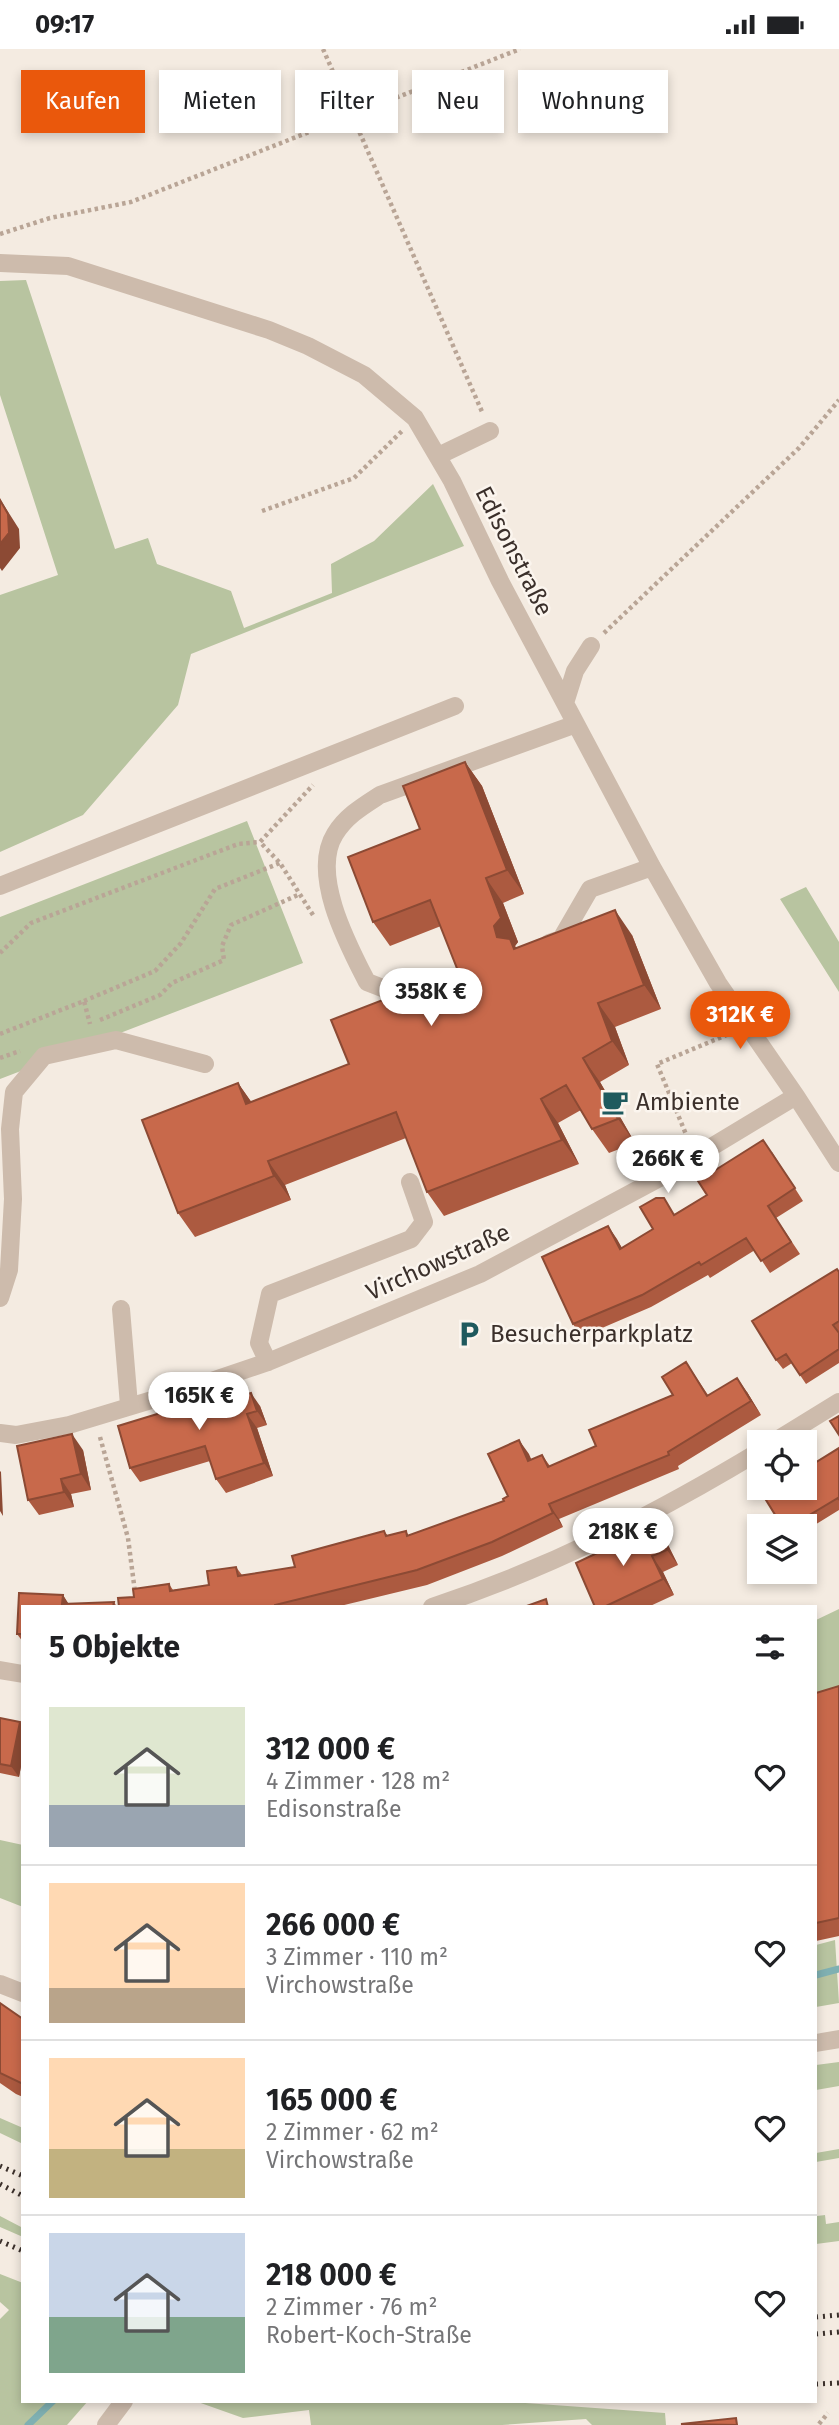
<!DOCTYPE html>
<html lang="de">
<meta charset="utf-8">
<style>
body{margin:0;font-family:"Fira Sans",sans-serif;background:#f2f2f2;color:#202124;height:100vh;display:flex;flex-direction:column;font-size:26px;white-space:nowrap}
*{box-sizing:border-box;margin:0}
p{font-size:23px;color:#757577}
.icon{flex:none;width:38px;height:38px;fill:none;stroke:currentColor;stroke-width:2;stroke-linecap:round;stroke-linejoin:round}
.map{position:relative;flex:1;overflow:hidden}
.details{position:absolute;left:21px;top:1556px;width:796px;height:798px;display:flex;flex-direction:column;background:#fff;border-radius:0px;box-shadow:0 4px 10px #0003}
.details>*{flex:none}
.top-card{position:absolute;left:21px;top:21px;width:798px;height:63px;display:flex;gap:14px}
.buttons{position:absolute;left:747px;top:1381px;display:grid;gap:14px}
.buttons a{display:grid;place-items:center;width:70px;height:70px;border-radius:0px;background:#fff;box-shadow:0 4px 10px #0003;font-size:35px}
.price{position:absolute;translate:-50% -60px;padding:0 16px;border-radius:24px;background:#fff;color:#222;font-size:23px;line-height:46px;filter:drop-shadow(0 2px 4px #0008)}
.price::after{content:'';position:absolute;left:50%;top:42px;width:21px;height:16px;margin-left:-10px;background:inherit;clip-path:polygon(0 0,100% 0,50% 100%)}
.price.on{background:#ea580c;color:#fff}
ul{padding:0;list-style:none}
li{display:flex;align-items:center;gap:21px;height:175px;padding:0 28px}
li+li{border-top:2px solid #e0e0e0}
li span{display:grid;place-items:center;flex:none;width:196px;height:140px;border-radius:0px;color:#555}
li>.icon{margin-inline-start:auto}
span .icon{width:84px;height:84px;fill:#fffc;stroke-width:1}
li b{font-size:30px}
h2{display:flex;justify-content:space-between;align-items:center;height:84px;padding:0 28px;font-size:30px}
.chip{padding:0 24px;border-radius:0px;background:#fff;box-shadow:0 4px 10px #0003;font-size:24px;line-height:63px}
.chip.on{background:#ea580c;color:#fff}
.status{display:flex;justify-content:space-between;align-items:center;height:49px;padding:0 35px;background:#fff;direction:ltr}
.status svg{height:19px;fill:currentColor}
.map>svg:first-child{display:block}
.green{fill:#b8c4a0}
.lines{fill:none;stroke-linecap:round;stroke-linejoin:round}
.stream{stroke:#7fb0b2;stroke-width:7}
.path{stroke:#b9a596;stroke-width:4.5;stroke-dasharray:3.5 3.5;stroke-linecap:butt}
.minor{stroke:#cdbbac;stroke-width:18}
.rail{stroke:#3b302b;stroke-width:5;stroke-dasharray:2 5;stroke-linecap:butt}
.wall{fill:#ac5a40}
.shaded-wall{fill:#8c4a34}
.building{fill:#c8694b;stroke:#8c4a34;stroke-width:2}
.labels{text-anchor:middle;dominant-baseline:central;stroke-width:5;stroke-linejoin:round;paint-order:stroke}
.street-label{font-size:24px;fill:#3b302b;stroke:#fbf5ee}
.poi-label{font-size:24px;fill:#3b302b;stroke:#fbf5ee;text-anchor:start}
</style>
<div class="status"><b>09:17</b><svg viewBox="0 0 49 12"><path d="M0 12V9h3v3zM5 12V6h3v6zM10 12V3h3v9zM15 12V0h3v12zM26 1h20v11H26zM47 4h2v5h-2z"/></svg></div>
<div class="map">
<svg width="839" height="2376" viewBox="0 0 839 2376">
<rect width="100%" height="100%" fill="#f4ebe1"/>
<path class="green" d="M26,231L115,500L148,489L157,515L231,542L244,579L332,544L331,515L374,492L433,435L464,497L191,605L178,656L83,766L0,803V546L58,526L0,346V232Z
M247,772L303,914L0,1030V868Z
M806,838L839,893V943L780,850Z
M839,1560V1647L816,1653V1571Z
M0,1791L23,1796V1858L0,1849Z
M835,1891L839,1954L816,1958V1896Z
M839,2013V2037L816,2041V2016Z
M0,2069L23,2079V2095L0,2084Z
M839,2100V2109L816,2113V2104Z
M825,2166L826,2175L839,2173V2192L816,2195L817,2167Z
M0,2167L23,2179V2188L0,2178Z
M0,2225L23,2234V2352H88L67,2376H0V2270L9,2261L0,2253Z
M195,2352H499L665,2364L666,2376H592L586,2370L502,2376H311L309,2361L243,2369Z"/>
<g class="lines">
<path class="stream" d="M816,1926L839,1920
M28,2376L53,2352"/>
<path class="path" d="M323,0L483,365
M0,185L50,169L131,153L520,0
M262,462L354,429L402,382
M604,584L799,399L839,351
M313,866L280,814L260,793L313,736
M0,904L31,874L238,795L260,793
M84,952L155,922L181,894L215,840L280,814
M100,971L160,946L172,934L224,911L222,897L231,876L300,845
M0,985L84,952L90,975
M0,1009L20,1002
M688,1090L657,1015L729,985
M100,1388L128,1489L135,1543
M819,2375L828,2364"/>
<path class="minor" d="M0,214L68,217L269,281L308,297L364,326L415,369L452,432L500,532L652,818L718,934L796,1047
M438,407L490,382
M565,654L575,622L591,597
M0,837L455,657
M549,894L561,890L590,840L652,818
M420,941L403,947L367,933C348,896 310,825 335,785C346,767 363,757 380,746L576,675
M0,1249L9,1221L13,1150L10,1080L14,1043L44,1007L116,991L205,1015
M121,1260L129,1356
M268,1313L259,1294L270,1245L411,1190L424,1173L410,1133
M0,1384L16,1386L69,1376L188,1340L268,1313L480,1225L665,1126L796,1047L839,1114
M774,1393L839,1353
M432,1558C550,1519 654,1466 760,1402
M0,1621L23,1625
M0,1935L23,1944
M816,1994L839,1990
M106,2376L124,2352"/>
<path class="rail" d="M0,2117L23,2127
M0,2135L23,2147
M0,2192L23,2202
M816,2268L839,2266
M816,2285L839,2283
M816,2335L839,2334"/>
</g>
<path class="wall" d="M465,713L482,737L524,845L503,854L518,893L515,897L516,900L632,886L661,960L615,978L629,1016L600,1033L635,1094L609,1104L592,1080L581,1061L558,1074L579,1115L444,1167L427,1143L406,1089L285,1136L291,1151L195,1188L178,1164L238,1034L251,1053L349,1015L458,922L441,877L390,897L373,873L420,780Z
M772,1103L803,1152L776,1169L800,1205L770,1224L755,1201L710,1229L708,1226L651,1258L581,1288L573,1275L608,1177L622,1199L653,1180L675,1165L707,1146Z
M839,1223V1314L806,1335L792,1314L783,1320L776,1311Z
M686,1313L708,1346L747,1343L761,1366L678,1417L679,1420L559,1470L563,1478L502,1507L427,1536L336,1558H119L134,1548L169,1535L173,1541L209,1536L236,1518L242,1526L295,1518L384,1482L388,1487L406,1482L409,1487L504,1452L508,1447L519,1391L531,1411L542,1406L550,1417L596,1397L673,1346Z
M231,1332L241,1347L260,1357L267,1376L257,1379L273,1427L226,1444L216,1430L210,1412L140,1433L130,1419L190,1355Z
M839,1399V1461L805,1482V1477H782L805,1438Z
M83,1401L91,1441L71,1445L74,1458L39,1466L28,1451Z
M656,1476L666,1492L678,1516L663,1523L674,1546L648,1558H595Z
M19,1544L63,1546L68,1555L114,1553L117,1558H23V1593L17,1585Z
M839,1637V1887L816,1892V1644Z
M0,1669L23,1677V1707L19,1728L0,1724Z
M0,1954L23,1970V2048L16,2045L0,2034Z"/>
<path class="shaded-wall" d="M0,450L19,480L20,499L2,522L0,519Z
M465,713L482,737L524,845L507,821Z
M486,829L503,854L518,893L515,897L527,914L497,888L494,877Z
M615,861L632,886L661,960L644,936Z
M598,954L615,978L629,1016L612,992Z
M583,1009L600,1033L635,1094L618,1070Z
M238,1034L255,1058L246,1055Z
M541,1050L558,1074L579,1115L562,1091Z
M268,1112L285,1136L291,1151L274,1127Z
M608,1177L617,1190L629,1212L620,1200Z
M737,1329L747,1343L761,1366L751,1352Z
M231,1332L241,1345L246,1362L237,1348Z
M251,1344L260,1357L267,1376L257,1362Z
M247,1365L257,1379L273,1427L264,1414Z
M72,1385L83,1401L91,1441L81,1425Z
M519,1391L529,1405L538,1426L528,1412Z
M0,1422L1,1423L3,1467L0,1462Z
M61,1430L71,1445L74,1458L64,1443Z
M549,1455L559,1470L563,1478L553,1464Z
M656,1476L666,1492L678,1516L667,1501Z
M652,1507L663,1523L674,1546L663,1530Z
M63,1546L70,1557L62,1555Z
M20,1673L23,1677V1707L19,1728L11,1717Z"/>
<path class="building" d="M0,451L8,465L9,484L0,495Z
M465,713L507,821L486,829L501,869L494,877L497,888L510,890L514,900L615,861L644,936L598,954L612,992L583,1009L618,1070L592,1080L566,1036L541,1050L562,1091L427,1143L396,1063L268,1112L274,1127L178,1164L142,1071L238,1034L246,1055L349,1015L331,971L458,922L430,851L373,873L348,808L420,780L403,737Z
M763,1091L795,1139L768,1157L791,1193L761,1212L746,1189L701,1216L699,1213L642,1246L573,1275L542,1208L608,1177L620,1200L653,1180L640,1158L656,1149H664L674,1166L707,1146L698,1132Z
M837,1220L839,1223V1272L833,1276L839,1284V1300L800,1326L786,1305L776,1311L752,1272Z
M686,1313L707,1347L737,1329L751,1352L668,1403L669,1406L549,1455L553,1464L492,1493L417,1521L275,1556V1558H119L118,1549L134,1548L133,1540L169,1535L170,1542L209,1536L207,1522L236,1518L238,1527L295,1518L292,1507L384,1482L386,1487L406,1482L407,1487L504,1452L503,1450L508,1447L488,1405L519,1391L528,1412L542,1406L548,1418L596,1397L589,1381L673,1346L662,1328Z
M231,1332L237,1348L251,1344L257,1362L247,1365L264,1414L216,1430L205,1397L130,1419L118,1377L190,1355L188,1347Z
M839,1367V1386L830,1372Z
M72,1385L81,1425L61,1430L64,1443L28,1451L17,1397Z
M839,1399V1451L838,1449L791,1477H782L758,1438L760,1437V1438H805V1420Z
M656,1476L667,1501L652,1507L663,1530L604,1558H595L576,1514Z
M19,1544L63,1546L62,1555L114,1553L113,1558H23V1585H17Z
M546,1550L548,1558H524Z
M839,1637V1869L816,1874V1644Z
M0,1669L20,1673L11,1717L0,1715Z
M0,1954L23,1970V2035L0,2024Z
M736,2369L737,2376L681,2375Z"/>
<defs>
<g id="cafe-bare" transform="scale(2.1)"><path d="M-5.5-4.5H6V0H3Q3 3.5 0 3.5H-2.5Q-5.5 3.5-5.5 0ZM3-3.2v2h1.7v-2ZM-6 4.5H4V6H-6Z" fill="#1f5a5e" stroke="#fbf5ee" stroke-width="2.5" paint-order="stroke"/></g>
<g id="parking-bare" transform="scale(2.1)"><path d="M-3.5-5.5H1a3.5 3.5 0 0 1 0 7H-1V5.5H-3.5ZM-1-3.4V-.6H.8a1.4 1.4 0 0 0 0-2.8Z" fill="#1f5a5e" stroke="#fbf5ee" stroke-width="2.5" paint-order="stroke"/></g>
</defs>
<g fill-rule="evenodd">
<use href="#cafe-bare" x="615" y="1053"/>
<use href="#parking-bare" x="469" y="1285"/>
</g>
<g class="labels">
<g class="street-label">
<text transform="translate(514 502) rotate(63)">Edisonstraße</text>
<text transform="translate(438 1213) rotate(-24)">Virchowstraße</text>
</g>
<g class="poi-label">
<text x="636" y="1053">Ambiente</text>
<text x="490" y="1285">Besucherparkplatz</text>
</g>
</g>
</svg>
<div class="buttons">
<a><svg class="icon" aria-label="locate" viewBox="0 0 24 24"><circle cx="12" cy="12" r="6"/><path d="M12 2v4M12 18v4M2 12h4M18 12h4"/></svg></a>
<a><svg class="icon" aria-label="layers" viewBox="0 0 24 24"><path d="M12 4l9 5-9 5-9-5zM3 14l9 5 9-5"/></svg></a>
</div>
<b class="price" style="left:431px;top:979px">358K €</b>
<b class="price on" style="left:740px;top:1002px">312K €</b>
<b class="price" style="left:668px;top:1146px">266K €</b>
<b class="price" style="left:199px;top:1383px">165K €</b>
<b class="price" style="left:623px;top:1519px">218K €</b>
<div class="top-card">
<a class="chip on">Kaufen</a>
<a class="chip">Mieten</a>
<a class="chip">Filter</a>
<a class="chip">Neu</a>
<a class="chip">Wohnung</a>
</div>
<section class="details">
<h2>5 Objekte<svg class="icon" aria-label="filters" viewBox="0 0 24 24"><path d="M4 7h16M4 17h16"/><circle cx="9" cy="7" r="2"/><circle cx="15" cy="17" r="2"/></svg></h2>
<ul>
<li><span style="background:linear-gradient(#dfe7d0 70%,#9aa5b1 0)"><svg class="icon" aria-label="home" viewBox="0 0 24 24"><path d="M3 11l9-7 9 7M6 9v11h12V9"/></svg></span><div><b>312 000 €</b><p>4 Zimmer · 128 m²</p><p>Edisonstraße</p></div><svg class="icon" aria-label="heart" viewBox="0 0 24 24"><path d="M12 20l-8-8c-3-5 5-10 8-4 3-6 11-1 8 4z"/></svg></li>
<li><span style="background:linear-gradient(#ffd9b3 75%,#b9a48a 0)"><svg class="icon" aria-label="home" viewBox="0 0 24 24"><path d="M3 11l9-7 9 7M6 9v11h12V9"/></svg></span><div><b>266 000 €</b><p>3 Zimmer · 110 m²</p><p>Virchowstraße</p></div><svg class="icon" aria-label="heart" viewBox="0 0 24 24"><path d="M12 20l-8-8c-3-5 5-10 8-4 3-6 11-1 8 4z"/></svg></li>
<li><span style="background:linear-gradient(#ffd9b3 65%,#c2b280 0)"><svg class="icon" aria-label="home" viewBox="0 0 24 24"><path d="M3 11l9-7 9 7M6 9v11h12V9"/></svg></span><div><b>165 000 €</b><p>2 Zimmer · 62 m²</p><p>Virchowstraße</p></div><svg class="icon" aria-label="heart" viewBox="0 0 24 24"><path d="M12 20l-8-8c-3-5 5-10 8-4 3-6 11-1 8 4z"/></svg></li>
<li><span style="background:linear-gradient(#c9d6e8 60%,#7fa58c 0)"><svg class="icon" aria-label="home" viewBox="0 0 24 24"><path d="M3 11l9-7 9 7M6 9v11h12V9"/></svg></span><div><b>218 000 €</b><p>2 Zimmer · 76 m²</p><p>Robert-Koch-Straße</p></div><svg class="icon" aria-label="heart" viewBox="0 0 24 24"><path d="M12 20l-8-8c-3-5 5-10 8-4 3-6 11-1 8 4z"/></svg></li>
</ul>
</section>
</div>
